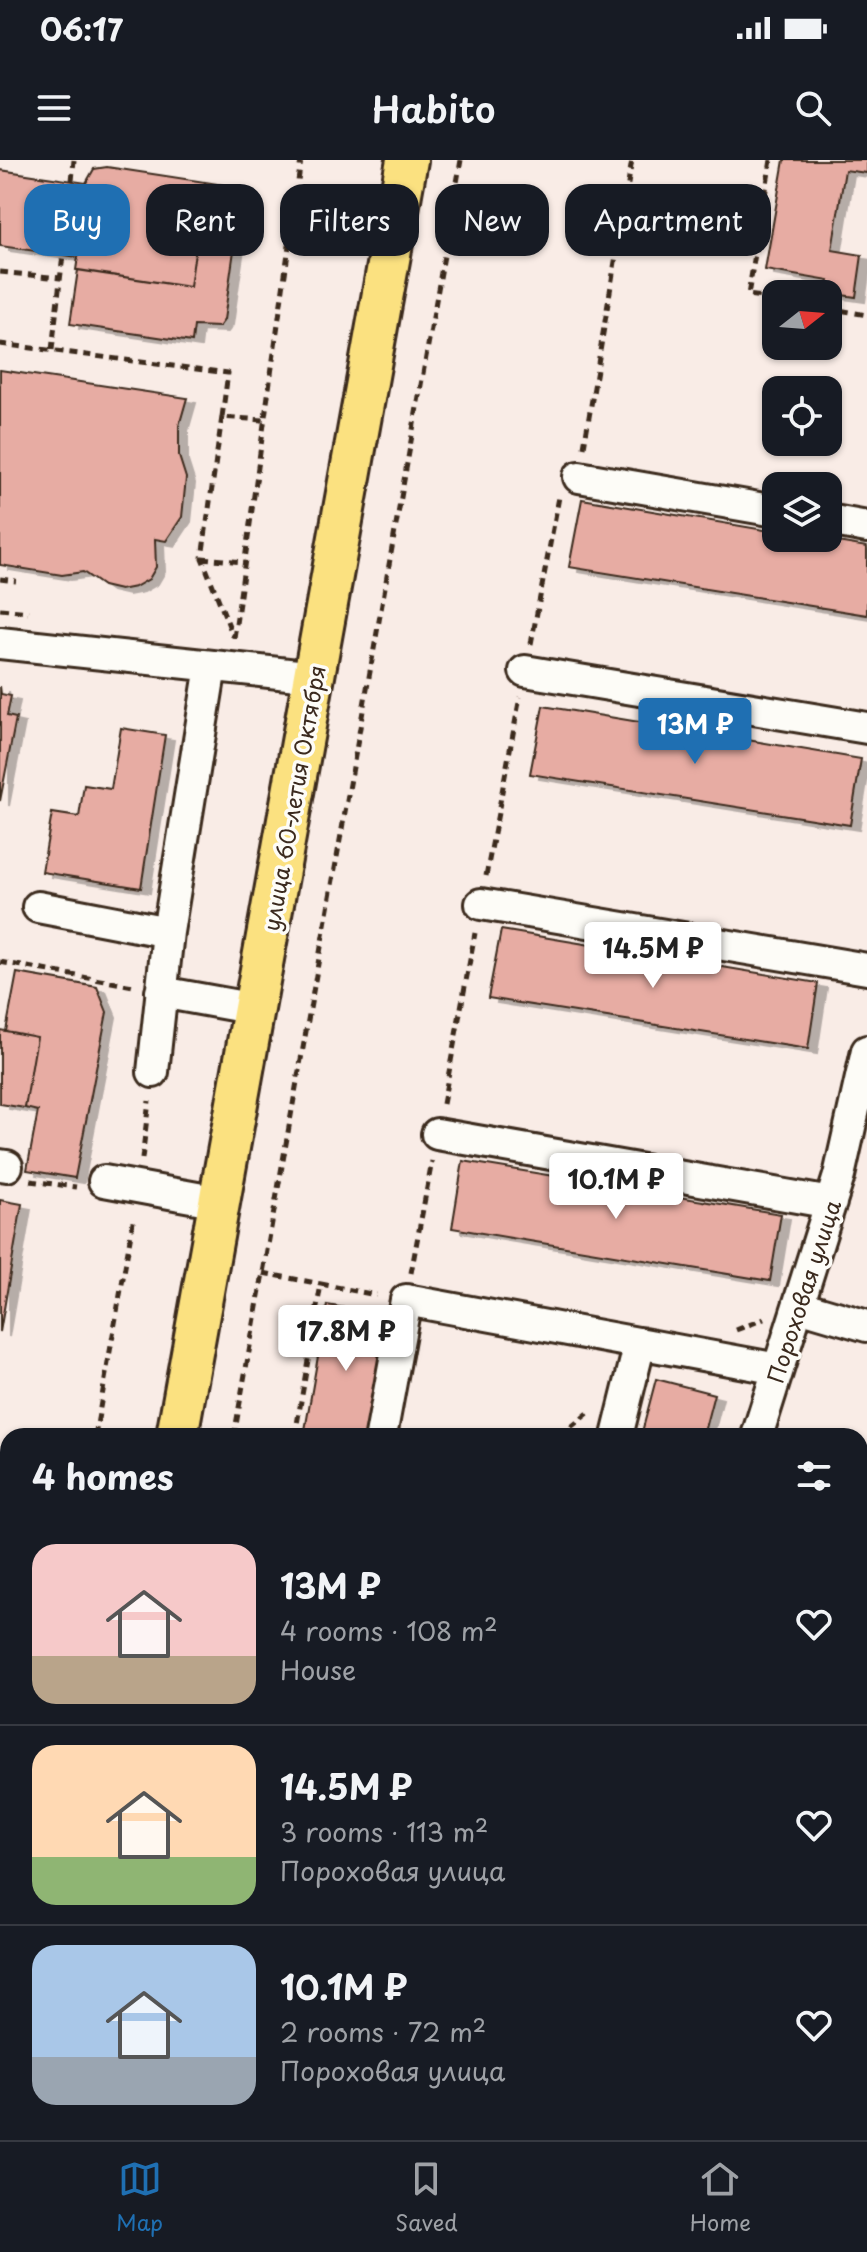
<!DOCTYPE html>
<meta charset="utf-8">
<style>
body{margin:0;font-family:"Playpen Sans",sans-serif;background:#242831;color:#f1f3f6;height:100vh;display:flex;flex-direction:column;font-size:30px;white-space:nowrap}
*{box-sizing:border-box;margin:0}
p{font-size:26px;color:#9ea1a6}
.icon{flex:none;width:44px;height:44px;fill:none;stroke:currentColor;stroke-width:2;stroke-linecap:round;stroke-linejoin:round}
.map{position:relative;flex:1;overflow:hidden}
.details{position:absolute;left:0px;top:1268px;width:868px;height:712px;display:flex;flex-direction:column;background:#171b24;border-radius:24px 24px 0 0;box-shadow:0 2px 6px #0004}
.details>*{flex:none}
.banner{position:absolute;left:24px;top:24px;width:820px;height:72px;display:flex;gap:16px}
.needle{width:52px;rotate:73deg}
.fabs{position:absolute;left:762px;top:120px;display:grid;gap:16px}
.fabs a{display:grid;place-items:center;width:80px;height:80px;border-radius:16px;background:#171b24;box-shadow:0 2px 6px #0004;font-size:40px}
.price{position:absolute;translate:-50% -68px;padding:0 18px;border-radius:8px;background:#fff;color:#222;font-size:26px;line-height:52px;filter:drop-shadow(0 2px 4px #0008)}
.price::after{content:'';position:absolute;left:50%;top:48px;width:24px;height:18px;margin-left:-12px;background:inherit;clip-path:polygon(0 0,100% 0,50% 100%)}
.price.on{background:#1f6fb2;color:#fff}
ul{padding:0;list-style:none}
li{display:flex;align-items:center;gap:24px;height:200px;padding:0 32px}
li+li{border-top:2px solid #363941}
li span{display:grid;place-items:center;flex:none;width:224px;height:160px;border-radius:24px;color:#555}
li>.icon{margin-inline-start:auto}
span .icon{width:96px;height:96px;fill:#fffc;stroke-width:1}
li b{font-size:34px}
h2{display:flex;justify-content:space-between;align-items:center;height:96px;padding:0 32px;font-size:34px}
.chip{padding:0 28px;border-radius:24px;background:#171b24;box-shadow:0 2px 6px #0004;font-size:28px;line-height:72px}
.chip.on{background:#1f6fb2;color:#fff}
.status{display:flex;justify-content:space-between;align-items:center;height:56px;padding:0 40px;background:#171b24;direction:ltr}
.status svg{height:22px;fill:currentColor}
header{display:flex;justify-content:space-between;align-items:center;height:104px;padding:0 32px;background:#171b24;font-size:36px;font-weight:600}
.dock{display:flex;justify-content:space-around;align-items:center;height:112px;border-top:2px solid #363941;background:#171b24;font-size:22px;color:#9ea1a6}
.dock a{display:grid;justify-items:center;gap:4px}
.dock .on{color:#1f6fb2}
.map>svg:first-child{display:block}
.green{fill:#abd896;stroke:#73815a;stroke-width:2}
.building{fill:#e7aca3;stroke:#3b2a1e;stroke-width:2;filter:url(#shadow)}
.lines{fill:none;stroke-linecap:round;stroke-linejoin:round}
.minor-casing{stroke:#3b2a1e;stroke-width:36}
.major-casing{stroke:#3b2a1e;stroke-width:46}
.path{stroke:#3b2a1e;stroke-width:5;stroke-dasharray:8 6;stroke-linecap:butt}
.minor{stroke:#fdfcf7;stroke-width:30}
.major{stroke:#fbe180;stroke-width:40}
.labels{text-anchor:middle;dominant-baseline:central;stroke-width:7;stroke-linejoin:round;paint-order:stroke}
.street-label{font-size:22px;fill:#3b2a1e;stroke:#fdfcf7}
</style>
<div class="status"><b>06:17</b><svg viewBox="0 0 49 12"><path d="M0 12V9h3v3zM5 12V6h3v6zM10 12V3h3v9zM15 12V0h3v12zM26 1h20v11H26zM47 4h2v5h-2z"/></svg></div>
<header><svg class="icon" aria-label="menu" viewBox="0 0 24 24"><path d="M4 6h16M4 12h16M4 18h16"/></svg>Habito<svg class="icon" aria-label="search" viewBox="0 0 24 24"><circle cx="10" cy="10" r="6"/><path d="M15 15l6 6"/></svg></header>
<div class="map">
<svg width="867" height="1980" viewBox="0 0 867 1980">
<defs>
<filter id="shadow"><feDropShadow dx="9" dy="5" stdDeviation="0" flood-color="#0004"/></filter>
</defs>
<rect width="100%" height="100%" fill="#f9ece6"/>
<filter id="ink" filterUnits="userSpaceOnUse"><feTurbulence type="fractalNoise" baseFrequency=".0125" numOctaves="2"/><feDisplacementMap in="SourceGraphic" scale="16" xChannelSelector="R" yChannelSelector="G"/><feConvolveMatrix kernelMatrix="1 2 1 2 8 2 1 2 1" color-interpolation-filters="sRGB"/></filter>
<g filter="url(#ink)">
<path class="green" d="M0,1608C15,1649 11,1701 0,1743Z"/>
<path class="building" d="M784,0H867V13L845,10L832,90L862,95L856,137L827,133L829,121L765,110Z
M107,7L205,22L190,127L76,110L78,97L0,86V10L86,23L94,9Z
M205,22L243,28L224,160L219,167L194,166L192,182L70,164L78,110L190,127Z
M0,210L187,238L179,266V296L186,318L182,357L166,381L155,379L156,407L149,419L135,427L120,430L103,426L83,412L62,415L0,405Z
M582,339L776,372V378H814L867,387V455L569,407Z
M0,526L1,534L11,536L7,556L16,558L0,641Z
M543,546L861,599L850,665L530,614Z
M121,568L165,575L141,728L42,712L52,653L79,657L84,625L111,629Z
M501,770L818,823L808,889L488,838Z
M17,813L97,827L107,852L75,1018L27,1010L38,951L25,948L37,877L6,871Z
M0,870L37,877L25,948L0,944Z
M463,1001L781,1054L770,1121L452,1068Z
M0,1040L22,1044L0,1172Z
M327,1145L387,1155L366,1276H304Z
M656,1219L714,1234L703,1276H641Z
M867,1353V1380L860,1377Z
M860,1382L867,1384V1436L860,1456Z
M860,1626L867,1629V1700L860,1697Z
M399,1972H438L435,1980H395Z
M609,1972H686L683,1980H606Z
M771,1972H823L844,1980H768Z"/>
<g class="lines">
<g class="minor-casing">
<path id="minor" d="M579,317L776,351
M828,360L867,367
M0,483L316,517
M525,511L867,568
M481,744L867,809
M38,747L168,772
M161,832L255,849
M153,912L168,772L211,506
M437,974L831,1043
M0,1005L7,1006
M104,1021L219,1042
M799,1146L867,1166
M381,1276L406,1140L778,1209
M617,1276L640,1183
M757,1276L839,1016L867,891
M860,1601L867,1603
M318,1980H325
M569,1980L572,1972
M703,1980L705,1972"/>
</g>
<g class="major-casing">
<path id="major" d="M177,1276L407,0
M0,1519L8,1523
M860,1825L867,1828
M10,1980L12,1972"/>
</g>
<path class="path" d="M771,0L748,135L776,139
M72,21L74,0
M0,112L60,118
M828,148L867,155
M0,184L228,213L222,257L264,260
M52,190L63,95
M222,257L202,398L233,476
M584,287L632,0
M202,398L244,402
M0,419L16,421
M0,449L28,452
M234,478L301,0
M531,484L559,337
M486,716L520,537
M0,802L133,826
M443,944L475,773
M142,999L149,941
M30,1021L76,1027
M263,1113L321,1124
M411,1113L432,1001
M736,1170L764,1159
M95,1276L134,1056
M234,1276L461,0
M295,1276L321,1124L376,1135
M560,1276L592,1250
M0,1397L8,1403
M0,1413L8,1407
M0,1454L8,1456
M0,1572L8,1591
M0,1780L8,1750
M860,1908L867,1910
M202,1972L289,1977
M81,1980L83,1972"/>
<use href="#minor" class="minor"/>
<use href="#major" class="major"/>
</g>
</g>
<g class="labels">
<g class="street-label">
<text transform="translate(293 638) rotate(-80)">улица 60-летия Октября</text>
<text transform="translate(803 1131) rotate(-72)">Пороховая улица</text>
</g>
</g>
</svg>
<div class="fabs">
<a><svg class="needle" viewBox="-14 -14 28 28"><path d="M0-13l5 13h-10z" fill="#e53935"/><path d="M0 13l5-13h-10z" fill="#9ea1a6"/></svg></a>
<a><svg class="icon" aria-label="locate" viewBox="0 0 24 24"><circle cx="12" cy="12" r="6"/><path d="M12 2v4M12 18v4M2 12h4M18 12h4"/></svg></a>
<a><svg class="icon" aria-label="layers" viewBox="0 0 24 24"><path d="M12 4l9 5-9 5-9-5zM3 14l9 5 9-5"/></svg></a>
</div>
<b class="price on" style="left:695px;top:606px">13M ₽</b>
<b class="price" style="left:653px;top:830px">14.5M ₽</b>
<b class="price" style="left:616px;top:1061px">10.1M ₽</b>
<b class="price" style="left:346px;top:1213px">17.8M ₽</b>
<div class="banner">
<a class="chip on">Buy</a>
<a class="chip">Rent</a>
<a class="chip">Filters</a>
<a class="chip">New</a>
<a class="chip">Apartment</a>
</div>
<section class="details">
<h2>4 homes<svg class="icon" aria-label="filters" viewBox="0 0 24 24"><path d="M4 7h16M4 17h16"/><circle cx="9" cy="7" r="2"/><circle cx="15" cy="17" r="2"/></svg></h2>
<ul>
<li><span style="background:linear-gradient(#f6c9c9 70%,#b9a48a 0)"><svg class="icon" aria-label="home" viewBox="0 0 24 24"><path d="M3 11l9-7 9 7M6 9v11h12V9"/></svg></span><div><b>13M ₽</b><p>4 rooms · 108 m²</p><p>House</p></div><svg class="icon" aria-label="heart" viewBox="0 0 24 24"><path d="M12 20l-8-8c-3-5 5-10 8-4 3-6 11-1 8 4z"/></svg></li>
<li><span style="background:linear-gradient(#ffd9b3 70%,#8fb573 0)"><svg class="icon" aria-label="home" viewBox="0 0 24 24"><path d="M3 11l9-7 9 7M6 9v11h12V9"/></svg></span><div><b>14.5M ₽</b><p>3 rooms · 113 m²</p><p>Пороховая улица</p></div><svg class="icon" aria-label="heart" viewBox="0 0 24 24"><path d="M12 20l-8-8c-3-5 5-10 8-4 3-6 11-1 8 4z"/></svg></li>
<li><span style="background:linear-gradient(#a9c7e8 70%,#9aa5b1 0)"><svg class="icon" aria-label="home" viewBox="0 0 24 24"><path d="M3 11l9-7 9 7M6 9v11h12V9"/></svg></span><div><b>10.1M ₽</b><p>2 rooms · 72 m²</p><p>Пороховая улица</p></div><svg class="icon" aria-label="heart" viewBox="0 0 24 24"><path d="M12 20l-8-8c-3-5 5-10 8-4 3-6 11-1 8 4z"/></svg></li>
</ul>
</section>
</div>
<nav class="dock">
<a class="on"><svg class="icon" aria-label="map" viewBox="0 0 24 24"><path d="M3 6l6-2 6 2 6-2v14l-6 2-6-2-6 2zM9 4v14M15 6v14"/></svg>Map</a>
<a><svg class="icon" aria-label="saved" viewBox="0 0 24 24"><path d="M7 4h10v16l-5-4-5 4z"/></svg>Saved</a>
<a><svg class="icon" aria-label="home" viewBox="0 0 24 24"><path d="M3 11l9-7 9 7M6 9v11h12V9"/></svg>Home</a>
</nav>
